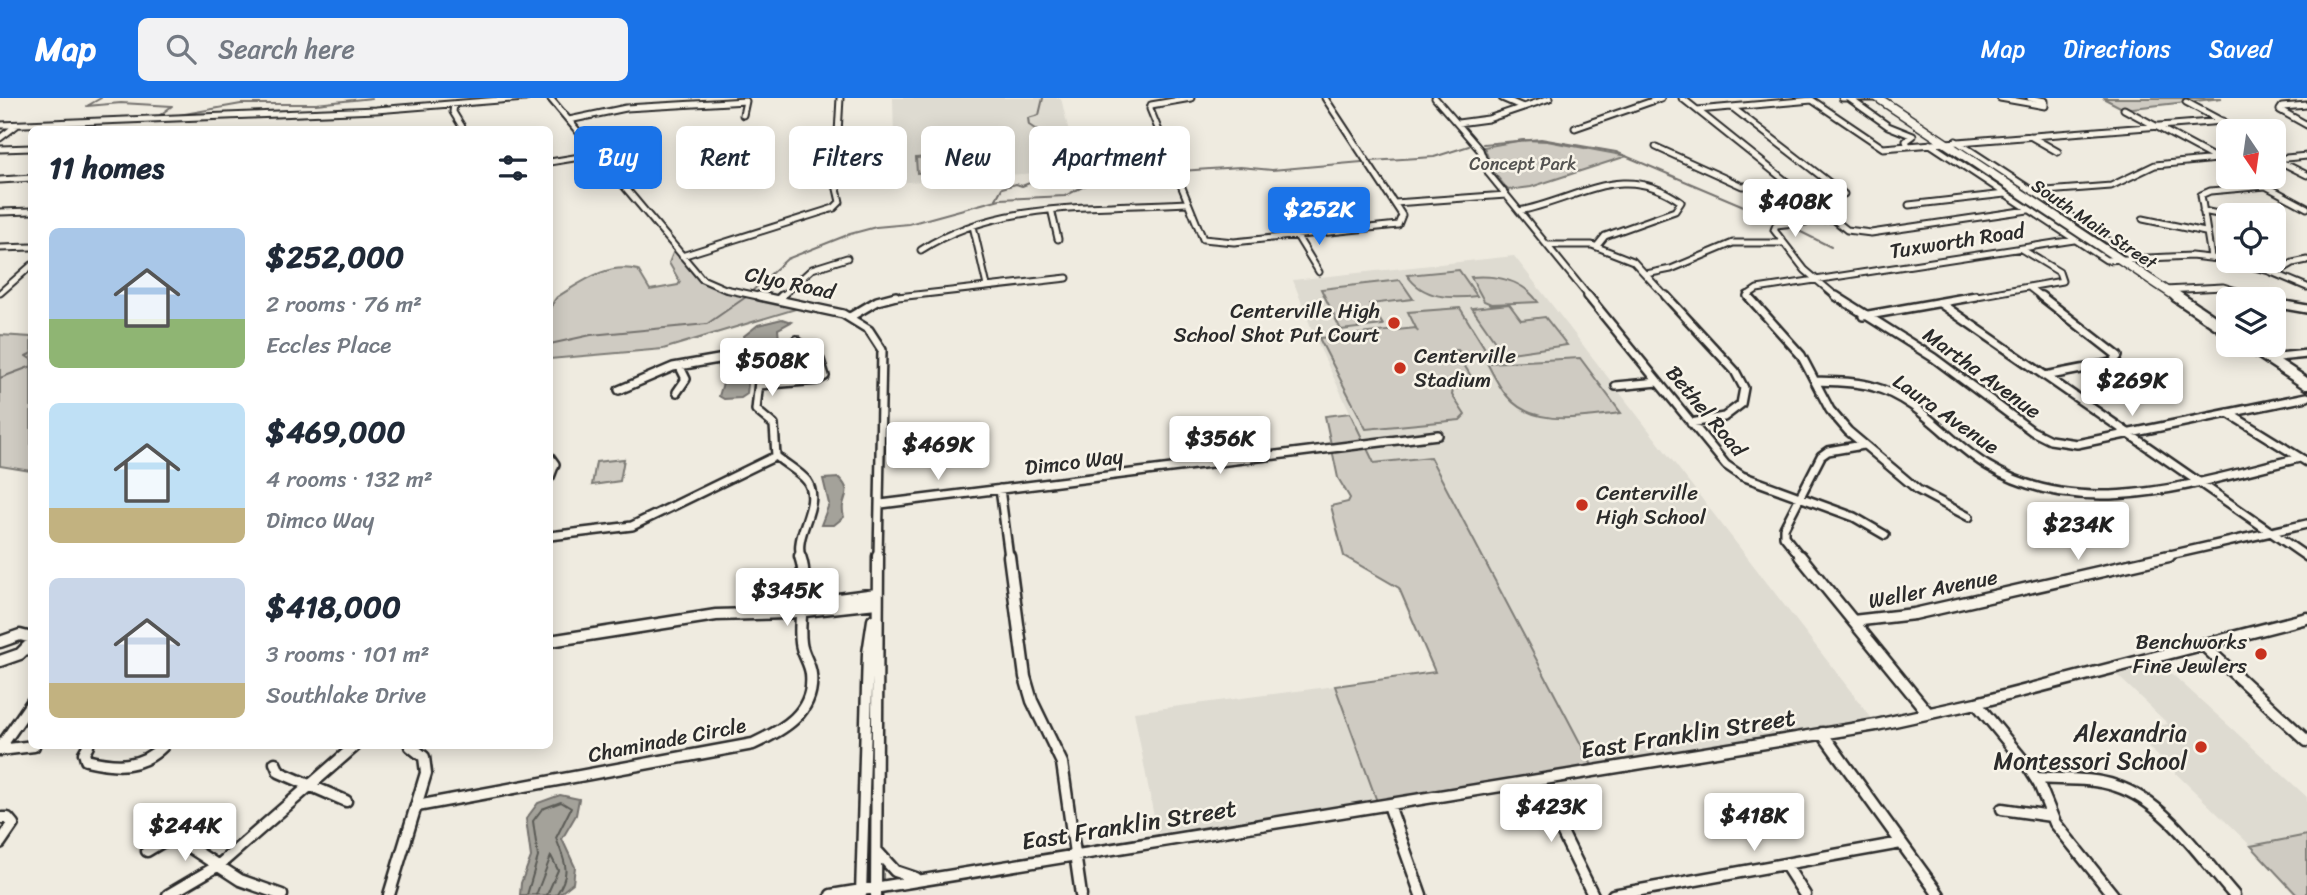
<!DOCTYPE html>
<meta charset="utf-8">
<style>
body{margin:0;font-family:Sriracha,sans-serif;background:#f2f2f3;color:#1f2937;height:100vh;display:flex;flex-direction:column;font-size:26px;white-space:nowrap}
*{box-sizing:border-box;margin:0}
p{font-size:23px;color:#747a83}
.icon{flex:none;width:38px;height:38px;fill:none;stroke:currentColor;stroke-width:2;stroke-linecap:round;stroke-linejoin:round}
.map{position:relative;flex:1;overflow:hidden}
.sheet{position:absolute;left:28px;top:28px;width:525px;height:623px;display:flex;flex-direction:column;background:#fff;border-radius:10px;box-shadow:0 4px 18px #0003}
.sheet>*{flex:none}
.guide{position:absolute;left:574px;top:28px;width:665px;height:63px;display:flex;gap:14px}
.needle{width:46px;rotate:167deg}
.fabs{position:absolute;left:2216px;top:21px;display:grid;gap:14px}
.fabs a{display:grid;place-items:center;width:70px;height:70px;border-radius:10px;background:#fff;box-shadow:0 4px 18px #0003;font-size:35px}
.price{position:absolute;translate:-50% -60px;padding:0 16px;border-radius:7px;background:#fff;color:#222;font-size:23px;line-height:46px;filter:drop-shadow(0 2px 4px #0008)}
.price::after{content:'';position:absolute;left:50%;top:42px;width:21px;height:16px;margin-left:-10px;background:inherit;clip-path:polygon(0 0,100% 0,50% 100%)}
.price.selected{background:#1a73e8;color:#fff}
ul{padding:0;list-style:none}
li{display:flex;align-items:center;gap:21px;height:175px;padding:0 21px}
li span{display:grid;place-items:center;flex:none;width:196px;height:140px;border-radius:10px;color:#555}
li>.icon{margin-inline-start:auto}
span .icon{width:84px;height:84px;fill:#fffc;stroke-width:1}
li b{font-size:30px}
h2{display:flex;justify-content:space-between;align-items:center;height:84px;padding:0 21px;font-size:30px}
.tag{padding:0 24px;border-radius:10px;background:#fff;box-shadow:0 4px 18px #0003;font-size:24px;line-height:63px}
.tag.selected{background:#1a73e8;color:#fff}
header{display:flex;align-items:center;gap:42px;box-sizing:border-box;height:98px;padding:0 35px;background:#1a73e8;color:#fff}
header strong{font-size:33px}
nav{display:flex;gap:38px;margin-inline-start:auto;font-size:24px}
.search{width:490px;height:63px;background:#f2f2f3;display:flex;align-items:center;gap:18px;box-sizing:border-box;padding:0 24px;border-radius:10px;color:#747a83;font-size:26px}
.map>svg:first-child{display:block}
.built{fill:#dedbd1}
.green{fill:#cfcbc2;stroke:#7d7b76;stroke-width:2}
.water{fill:#a4a29a;stroke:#74726e;stroke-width:2}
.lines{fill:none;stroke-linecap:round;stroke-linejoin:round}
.shore{stroke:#5b5b57;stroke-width:2}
.stream{stroke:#74726e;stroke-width:2}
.minor-far2-casing{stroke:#2b2b2b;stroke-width:9}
.minor-far1-casing{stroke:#2b2b2b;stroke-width:12}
.minor-casing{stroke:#2b2b2b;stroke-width:15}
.major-far1-casing{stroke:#2b2b2b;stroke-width:11}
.major-casing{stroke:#2b2b2b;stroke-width:15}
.minor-far2{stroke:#f7f3e8;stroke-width:5}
.minor-far1{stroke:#f7f3e8;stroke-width:7}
.minor{stroke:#f7f3e8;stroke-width:10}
.major-far1{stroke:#f7f3e8;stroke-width:8}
.major{stroke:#f7f3e8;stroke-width:10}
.poi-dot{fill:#c8321e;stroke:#f7f3e8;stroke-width:2.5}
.labels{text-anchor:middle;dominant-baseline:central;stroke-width:5;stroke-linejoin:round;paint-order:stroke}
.far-park-label{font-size:18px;fill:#545351;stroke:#f7f3e8}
.far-street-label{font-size:18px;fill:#2b2b2b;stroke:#f7f3e8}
.street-label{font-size:21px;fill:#2b2b2b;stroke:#f7f3e8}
.poi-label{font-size:21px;fill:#2b2b2b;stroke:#f7f3e8;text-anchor:end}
.near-poi-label{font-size:24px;fill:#2b2b2b;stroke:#f7f3e8;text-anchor:end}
.near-street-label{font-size:24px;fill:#2b2b2b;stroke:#f7f3e8}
</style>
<header>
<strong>Map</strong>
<div class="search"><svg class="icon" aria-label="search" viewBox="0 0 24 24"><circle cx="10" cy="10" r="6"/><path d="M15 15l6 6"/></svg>Search here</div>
<nav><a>Map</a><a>Directions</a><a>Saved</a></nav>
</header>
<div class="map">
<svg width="2307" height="797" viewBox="0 0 2307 797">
<rect width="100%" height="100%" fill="#efebe0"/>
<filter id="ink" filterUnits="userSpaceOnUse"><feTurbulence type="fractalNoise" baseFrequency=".0143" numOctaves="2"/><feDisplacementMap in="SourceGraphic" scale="14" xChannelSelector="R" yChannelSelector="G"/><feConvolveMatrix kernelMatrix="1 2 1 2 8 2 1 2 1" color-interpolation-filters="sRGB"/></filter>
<g filter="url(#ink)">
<path class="built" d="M893,0H1061L1078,72L895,85Z
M1514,158L1870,618L1876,627L1595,673L1431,359L1374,365L1315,240L1293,182Z
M2161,566L2307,699V737L2251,748L2132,633L2168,626L2117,577Z
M1335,588L1378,704L1157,735L1134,614Z"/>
<path class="green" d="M2103,0H2222L2124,11Z
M1523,42L1547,43L1627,58L1531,89L1508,92L1494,75L1484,49Z
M1002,47L1005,63L990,70L917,75L916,60L957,57L956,49Z
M675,150L708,185L809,207L663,251L550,261C550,244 544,212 557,199C582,184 607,164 638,172L650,192L678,187L680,184L669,165Z
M1459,172L1477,198C1451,201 1423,201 1407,177Z
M1471,179C1496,177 1523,182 1538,204L1491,206L1484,203Z
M1400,182L1413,201L1370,206L1383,227L1341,232L1321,191Z
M1509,206L1521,222L1545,219L1567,247L1504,256L1472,210Z
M1460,210L1489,257L1463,260L1458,252H1455L1477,288L1453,291L1452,297L1465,317L1460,322L1366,331L1319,240L1416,230L1418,234L1408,214Z
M0,237L31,239V373L0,368Z
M1580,260L1621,315C1584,319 1534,331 1507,298C1499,289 1493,276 1487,265Z
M1350,315L1374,365L1430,359L1595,673L1379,709L1335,588L1435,574L1399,490L1344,458L1331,408L1348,404L1350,400L1338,380L1325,318Z
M624,361L620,383L592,387L596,364Z
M2307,737V797H2297L2251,748Z"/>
<path class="water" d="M782,221L791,224L778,231L779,242L769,247L745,250L744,238L758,227Z
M723,262L748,286L747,296L741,300L724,301L719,298L723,285L718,268Z
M839,380C856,397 838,399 844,419L834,427H821L829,406L823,381Z
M560,697L579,701L576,717L562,741L575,769L573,785L558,797H520L521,785L531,759L526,721L538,705Z"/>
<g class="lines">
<path class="shore" d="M527,797L538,759L533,723L542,711L561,704L571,710L556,740C565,765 572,773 556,797
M536,797L551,758L558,772L547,797"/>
<path class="stream" d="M101,0L87,8L121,5L172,8L160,17L163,18
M179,17L241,6H316L372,0
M1483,46L1541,41L1616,54L1772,120
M1371,63L1434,59L1469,48
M1180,73L1240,69L1272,72L1362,64
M996,101L1002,90L1016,86L1022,88L1069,69L1059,61V55L1068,54L1069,49L1064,44L1047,43L1044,37L1029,27L1028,20L1039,17L1043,0
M1791,129L1831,149
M750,195L787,161L850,136L876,129L909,126L1000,101L1065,98L1088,86L1169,74
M550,246L591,237L707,226L746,199
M32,255L26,258L32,262
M0,280L32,268"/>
<g class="minor-far2-casing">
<path id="minor-far2" d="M550,0L702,181L725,191L767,200
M840,0L838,35L842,40
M1191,0L1151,7L1150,11L1203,141L1234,144L1398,127L1402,117L1325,0
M1435,0L1480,52L1489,76L1590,200
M1502,0L1523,9
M1682,0L1847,132L1871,135L2028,112
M1842,0H1877
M2000,0L2045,8V3L2030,0
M1850,1L1888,28L1913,38L1906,43L1908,48
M2186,4L2240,33
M454,6L453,14L464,32
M2307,7L2282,9L2280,12L2307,27
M1733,10L1844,96
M2124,11L2228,67
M1697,12L1812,2L1883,50L2223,23
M569,22L626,10L746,3L743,17
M1458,25L1488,21L1550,0
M0,27L376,12L525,0
M1575,30L1661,0
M2030,38L2058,54
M0,40L17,27
M1956,43L2138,162
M1930,46L2106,162L2191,158L2228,162
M1656,49L1742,88H1789
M0,51L32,50
M2273,60L2307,77
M2276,61L2307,58
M550,64L598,56
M2249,79L2307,110
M0,82L32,80
M2033,94L2111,88L2155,67L2217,61
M1395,105L1506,97
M1909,107L2005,96
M1519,113C1580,101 1623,62 1681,104L1675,113L1605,138L1597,148
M2203,113L2228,118
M0,114L32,113
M1052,115L1058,141
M1830,121L1776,127L1774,132L1805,172L1838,200
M2143,121L2205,134
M973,128L987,188
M1297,138L1319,174
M1547,147H1592L1633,163L1667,200
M0,150L32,149
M921,152C996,103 1099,110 1186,105
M682,158L834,110L840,104L834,78
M2211,159L2201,97L2210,93L2266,88
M2232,163L2269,173L2307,189
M2276,175L2293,165L2307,162
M1646,176L1671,171L1733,145H1781
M2030,190L2043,200
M2165,192L2223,189L2259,200
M0,195L32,167
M780,200L812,171L847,160
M889,200L1067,180
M1749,200L1748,197L1757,191L2074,142
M1966,200L2062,183L2059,174L2021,151"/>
</g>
<g class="minor-far1-casing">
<path id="minor-far1" d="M759,198L843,216L869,232L882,252L878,459
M1588,198L1726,367L1742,378L1854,419L1885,437
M1666,198L1735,273L1744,290L1741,306L1724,319L1691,325
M1748,198L1801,257L1830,312L1848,333L1918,392L1969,419
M1836,198L1934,260L2032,333L2050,342L2077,346L2307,299
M2041,198L2118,258L2112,265L2045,278
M2253,198L2263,201
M778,202L782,198
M1940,205L2307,459
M2273,205L2307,211
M1863,218L1976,198
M850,219L877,203L896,198
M730,253V259L759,283L756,312L774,327L776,358C785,366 800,374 807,383C823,406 793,435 801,459
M2269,260L2307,256
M1816,283C1835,284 1856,283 1874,289C1919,301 1949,345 1988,368C2084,426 2200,383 2300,360
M759,287L818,282L825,278L820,262L796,242
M1616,288L1658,284
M619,292L673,269L730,259
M677,294L686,281L680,269
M2228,315L2307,364
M550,359L555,366L550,379
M1000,391L1009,459
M881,406L1438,337
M550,438L632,428L776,358
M1801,459L1784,438V430L1821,358L1828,353L1863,347
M2161,459L2307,426"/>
</g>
<g class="minor-casing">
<path id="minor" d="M1009,458L1025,579L1032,603L1062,665L1081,797
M1800,458L1928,615
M773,513L785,508L876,496
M1853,523L1914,516L2169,458
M550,543L716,517L786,515L876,505
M0,544L20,537L32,540
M2202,546L2307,643
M0,563L20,556L32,544
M1976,605L2027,667L2039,686L2055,725L2113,797
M1822,635L1939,797
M88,648L84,655L86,662C116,669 140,671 163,648
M0,650L32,604
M0,652L34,648
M275,665L279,674L346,703
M2036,680C2062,682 2091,679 2116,688C2166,704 2201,760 2234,797
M1537,683L1593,797
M1389,707L1421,797
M417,708L753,646C783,632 815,615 811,576C810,565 802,556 801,545C797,515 810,487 800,458
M2002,711L2051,718
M0,720H8L13,726L0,745
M147,753L162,744L177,741L240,782L282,797
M877,753L895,773L916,780
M1785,766L1805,797
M168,797L219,767L355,648
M389,797L426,675L424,659L410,648
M831,797L1876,627L1976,605L2307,520
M861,797L868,555L873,522
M876,797L878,458
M1613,797L1901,745"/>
</g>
<g class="major-far1-casing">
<path id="major-far1" d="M1878,0L2178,200"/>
</g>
<g class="major-casing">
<path id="major" d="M2176,198L2228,233
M2248,247L2307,286"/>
</g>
<use href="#minor-far2" class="minor-far2"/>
<use href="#minor-far1" class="minor-far1"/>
<use href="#minor" class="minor"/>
<use href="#major-far1" class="major-far1"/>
<use href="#major" class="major"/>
</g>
</g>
<g class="poi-dot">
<circle cx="1394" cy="225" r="7"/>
<circle cx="1400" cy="270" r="7"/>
<circle cx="1582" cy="407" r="7"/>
<circle cx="2261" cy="556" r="7"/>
<circle cx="2201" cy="649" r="7"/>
</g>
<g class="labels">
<g class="far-park-label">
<text x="1523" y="66">Concept Park</text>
</g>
<g class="far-street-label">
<text transform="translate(2094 126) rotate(34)">South Main Street</text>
</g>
<g class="street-label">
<text transform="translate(1957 143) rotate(-9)">Tuxworth Road</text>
<text transform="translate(790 185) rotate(12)">Clyo Road</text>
<text transform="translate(1982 275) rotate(36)">Martha Avenue</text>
<text transform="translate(1706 313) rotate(50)">Bethel Road</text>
<text transform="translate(1946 316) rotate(35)">Laura Avenue</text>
<text transform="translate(1074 364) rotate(-7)">Dimco Way</text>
<text transform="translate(1933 491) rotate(-11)">Weller Avenue</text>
<text transform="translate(667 642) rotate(-11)">Chaminade Circle</text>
</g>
<g class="poi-label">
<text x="1380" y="213">Centerville High<tspan x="1380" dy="24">School Shot Put Court</tspan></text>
<text x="1414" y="258" text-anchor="start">Centerville<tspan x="1414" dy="24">Stadium</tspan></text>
<text x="1596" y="395" text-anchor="start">Centerville<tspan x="1596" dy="24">High School</tspan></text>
<text x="2247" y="544">Benchworks<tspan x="2247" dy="24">Fine Jewlers</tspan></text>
</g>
<g class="near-poi-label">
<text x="2187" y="635">Alexandria<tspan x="2187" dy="28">Montessori School</tspan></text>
</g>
<g class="near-street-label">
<text transform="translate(1688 636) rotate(-9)">East Franklin Street</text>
<text transform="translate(1129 727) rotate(-9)">East Franklin Street</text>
</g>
</g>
</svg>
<div class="fabs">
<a><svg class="needle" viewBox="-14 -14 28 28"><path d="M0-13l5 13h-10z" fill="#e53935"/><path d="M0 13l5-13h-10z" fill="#747a83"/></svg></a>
<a><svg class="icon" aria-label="locate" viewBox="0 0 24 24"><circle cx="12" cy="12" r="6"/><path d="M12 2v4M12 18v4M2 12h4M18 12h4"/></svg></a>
<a><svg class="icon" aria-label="layers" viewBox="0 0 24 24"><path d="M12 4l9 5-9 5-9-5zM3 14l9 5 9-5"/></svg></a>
</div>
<b class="price" style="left:1795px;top:141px">$408K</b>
<b class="price selected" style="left:1319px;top:149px">$252K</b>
<b class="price" style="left:772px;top:300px">$508K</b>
<b class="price" style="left:2132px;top:320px">$269K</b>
<b class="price" style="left:1220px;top:378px">$356K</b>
<b class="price" style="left:938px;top:384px">$469K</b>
<b class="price" style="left:2078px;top:464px">$234K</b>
<b class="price" style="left:787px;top:530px">$345K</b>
<b class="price" style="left:1551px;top:746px">$423K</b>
<b class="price" style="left:1754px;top:755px">$418K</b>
<b class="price" style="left:185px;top:765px">$244K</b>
<div class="guide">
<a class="tag selected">Buy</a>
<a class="tag">Rent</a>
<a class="tag">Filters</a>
<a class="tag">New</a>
<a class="tag">Apartment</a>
</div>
<section class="sheet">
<h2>11 homes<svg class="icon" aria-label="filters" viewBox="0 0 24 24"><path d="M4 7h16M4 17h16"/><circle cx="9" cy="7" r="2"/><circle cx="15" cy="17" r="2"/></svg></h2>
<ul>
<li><span style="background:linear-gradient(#a9c7e8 65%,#8fb573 0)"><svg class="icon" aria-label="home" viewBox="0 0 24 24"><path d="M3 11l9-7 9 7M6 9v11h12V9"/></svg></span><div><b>$252,000</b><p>2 rooms · 76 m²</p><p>Eccles Place</p></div></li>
<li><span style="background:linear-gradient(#bfe0f5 75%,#c2b280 0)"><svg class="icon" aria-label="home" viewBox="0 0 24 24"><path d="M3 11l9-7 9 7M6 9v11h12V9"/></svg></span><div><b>$469,000</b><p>4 rooms · 132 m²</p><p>Dimco Way</p></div></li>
<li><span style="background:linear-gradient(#c9d6e8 75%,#c2b280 0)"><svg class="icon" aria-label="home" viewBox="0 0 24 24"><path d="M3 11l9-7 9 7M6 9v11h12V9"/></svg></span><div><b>$418,000</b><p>3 rooms · 101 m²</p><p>Southlake Drive</p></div></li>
</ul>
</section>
</div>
